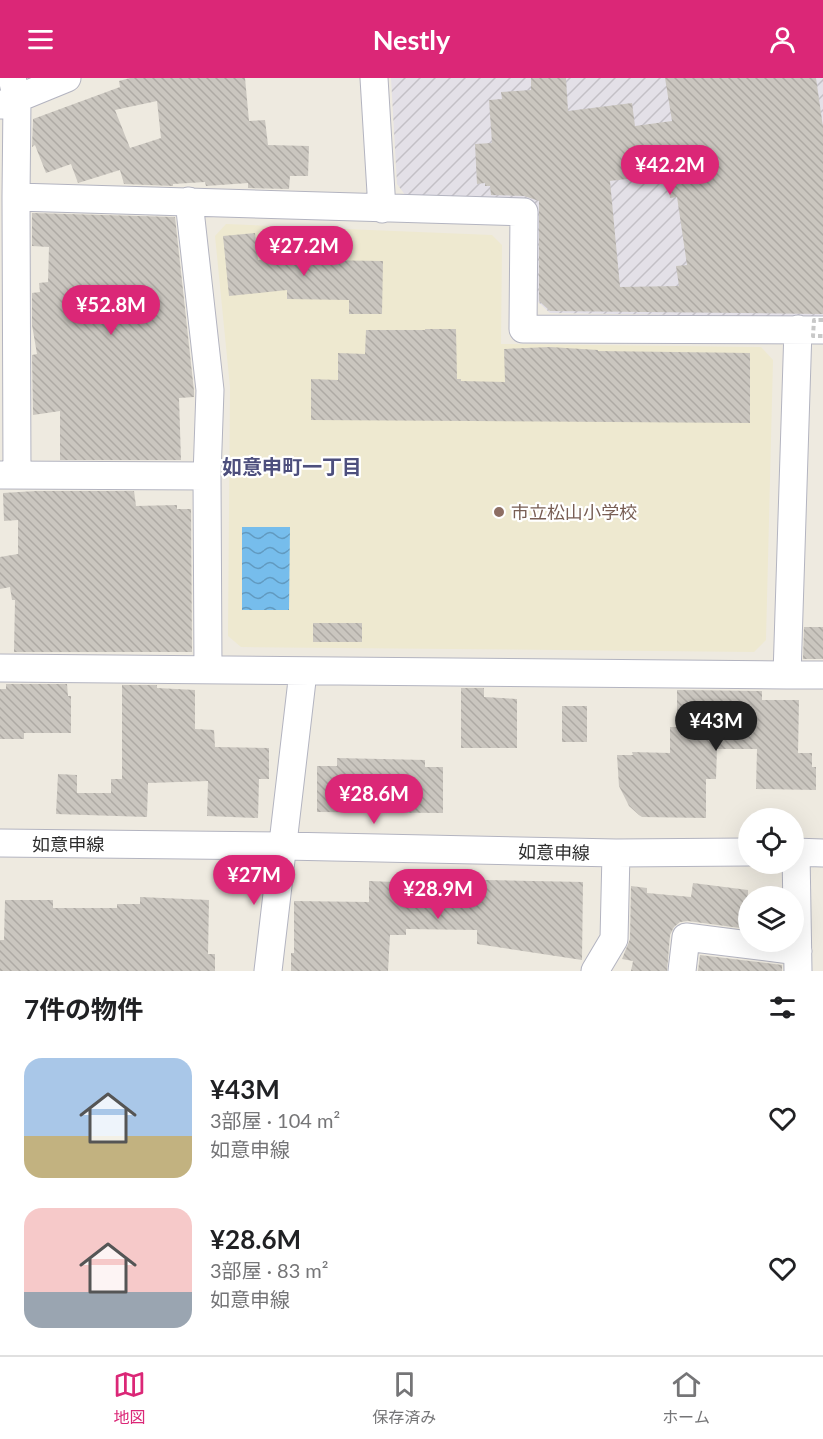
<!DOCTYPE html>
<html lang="ja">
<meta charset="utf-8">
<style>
body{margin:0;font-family:Lato,"Noto Sans JP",sans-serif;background:#f2f2f2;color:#202124;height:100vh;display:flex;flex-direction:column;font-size:22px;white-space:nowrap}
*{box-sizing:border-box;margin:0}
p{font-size:20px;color:#757577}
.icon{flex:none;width:33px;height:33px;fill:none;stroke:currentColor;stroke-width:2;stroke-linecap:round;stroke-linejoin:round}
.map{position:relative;height:893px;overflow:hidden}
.side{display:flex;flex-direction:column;background:#fff;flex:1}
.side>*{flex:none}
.tools{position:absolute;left:738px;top:730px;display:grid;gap:12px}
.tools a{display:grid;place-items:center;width:66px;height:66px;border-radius:50%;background:#fff;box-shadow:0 6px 24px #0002;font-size:30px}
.price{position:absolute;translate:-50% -51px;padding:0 14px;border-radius:21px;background:#db2777;color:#fff;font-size:20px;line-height:39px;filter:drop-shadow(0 2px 3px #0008)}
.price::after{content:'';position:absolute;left:50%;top:36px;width:18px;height:14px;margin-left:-9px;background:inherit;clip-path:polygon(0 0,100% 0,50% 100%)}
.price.active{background:#222;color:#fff}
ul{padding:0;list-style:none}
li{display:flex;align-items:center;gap:18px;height:150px;padding:0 24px}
li span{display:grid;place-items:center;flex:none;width:168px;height:120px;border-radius:18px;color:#555}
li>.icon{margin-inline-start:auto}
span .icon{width:72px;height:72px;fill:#fffc;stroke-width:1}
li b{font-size:26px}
h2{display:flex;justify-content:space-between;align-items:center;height:72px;padding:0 24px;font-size:26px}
header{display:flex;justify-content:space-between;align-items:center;height:78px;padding:0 24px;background:#db2777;color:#fff;font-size:27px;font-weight:700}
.dock{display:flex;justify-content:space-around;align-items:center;height:84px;border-top:2px solid #e0e0e0;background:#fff;font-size:16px;color:#757577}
.dock a{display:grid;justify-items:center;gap:3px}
.dock .active{color:#db2777}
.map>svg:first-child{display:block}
.industrial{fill:url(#industrial-furrows)}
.education{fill:#eee9d0}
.water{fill:url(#water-waves)}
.building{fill:url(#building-back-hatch);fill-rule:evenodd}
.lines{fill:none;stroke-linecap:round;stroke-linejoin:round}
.minor-casing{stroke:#b3b4c0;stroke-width:29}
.minor{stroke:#fff;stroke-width:27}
.path-bridge{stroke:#c8c8c8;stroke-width:4;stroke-dasharray:4.5 3;stroke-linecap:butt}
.education-dot{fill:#8d6e63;stroke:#fff;stroke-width:2}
.labels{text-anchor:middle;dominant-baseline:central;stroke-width:4.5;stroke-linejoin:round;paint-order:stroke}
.education-label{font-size:18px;fill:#785e54;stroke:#fff;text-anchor:start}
.street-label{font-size:18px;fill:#2d2d2d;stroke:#fff}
.neighbourhood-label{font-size:20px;font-weight:bold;fill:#4d4f7d;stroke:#fff}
</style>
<header><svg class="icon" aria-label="menu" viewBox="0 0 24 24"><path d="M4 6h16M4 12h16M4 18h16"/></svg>Nestly<svg class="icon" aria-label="person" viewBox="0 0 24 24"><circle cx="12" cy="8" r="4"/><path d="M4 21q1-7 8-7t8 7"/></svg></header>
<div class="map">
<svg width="823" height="893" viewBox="0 0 823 893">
<defs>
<pattern id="industrial-furrows" width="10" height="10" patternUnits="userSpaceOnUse" patternTransform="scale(1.5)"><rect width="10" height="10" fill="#e3e0e7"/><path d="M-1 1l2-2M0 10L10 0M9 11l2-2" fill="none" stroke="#c3c0c6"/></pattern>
<pattern id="water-waves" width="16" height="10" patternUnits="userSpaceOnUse" patternTransform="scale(1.5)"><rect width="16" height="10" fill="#76bdec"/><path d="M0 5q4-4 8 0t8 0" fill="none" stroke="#619ac0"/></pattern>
<pattern id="building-back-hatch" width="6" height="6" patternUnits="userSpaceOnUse" patternTransform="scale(1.5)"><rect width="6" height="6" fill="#cac6bf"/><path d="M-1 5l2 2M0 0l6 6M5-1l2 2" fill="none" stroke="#aeaaa4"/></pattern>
</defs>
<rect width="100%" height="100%" fill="#eeeae0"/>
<path class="industrial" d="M391,0H823V239L550,235L536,222V127L406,118L397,106Z"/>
<path class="education" d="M226,146L492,157L502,167L501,266L761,269L773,282L766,562L754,574L241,569L228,558L230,309L215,158Z"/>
<path class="water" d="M242,449H290L289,532H242Z"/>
<path class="building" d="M130,0H245L249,43L265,42L268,67L309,68L308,98H290L289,111L248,110V105L206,108L205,104L173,106V108L124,106L120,92L78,105L71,86L46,95L35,67L32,69L33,41L120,9L119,3ZM157,23L161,60L130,70L115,32Z
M531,0H566L568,33L632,25L635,48L672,43L665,0H816L823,49V236L550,233L539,223V123L524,118L491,117L490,108H485V105L477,106L475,66L492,65L489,22L502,21L501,14L531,12ZM667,96L670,120L677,119L687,187L676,188L679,208L620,209L610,103Z
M32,135L175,139L194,313V319L179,320L181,382H60V333L33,337L32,277L37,276L32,247V215L40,214L39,205L48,204L49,169L32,168Z
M255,155L258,182H300V179H316V182L383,183L382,236H349V222L287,221V212L229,218L223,158Z
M425,251H456L457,301H461V303L505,304L504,271L550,269L598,272V273L750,275V345L311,342V301L338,302V275L365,276L366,252H425Z
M36,413H134L136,428L177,427V431H191L192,574H14L15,522H12L10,509L0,511V479L18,476V442L4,443L3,415Z
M313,545H362V564H313Z
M804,549H823V581H803Z
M6,606H67L68,618H71V655H24V661H0V611H6Z
M122,607H157V610L195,612V651L214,652L215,669L269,670V701H259L258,740L207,738L208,703L148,705L147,739L56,736L58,696L77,697V715H111V701H122Z
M461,610H484V619L517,621V670H461Z
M677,612L762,613V622H799L798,675H812V689H816V712L756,711L757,671H717L716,701H706V740L642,739L639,737L629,728L619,708L617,677H633L632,674L670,675V649H677Z
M562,628H587V664H562Z
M337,680L425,682V689H443V735L317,734V688H337Z
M394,800L583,804L582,882L477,866V852L406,851V857H390L388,893H291V875H294V823L369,824V803L394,804Z
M693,805L748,812V851L688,843L680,844L674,849L670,857L667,893H631L633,883L622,881L630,861L631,808L647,810V815L691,819Z
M140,819L209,822L208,876H215V893H0V862H4L5,822H53V830H117V826H140Z
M700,877L782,887V893H698Z"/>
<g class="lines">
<g class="minor-casing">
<path id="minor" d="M12,0L17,21L16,119L17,397
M374,0L382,131
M1,27L67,0
M16,119L524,134L523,251L823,252
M189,123L210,312L207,398L208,591
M1,397L207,398
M0,590L787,597L798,251
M787,597H823
M0,765L284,768L616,775L748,774
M794,774L823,775
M796,774L798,893
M268,893L303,594
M595,893L614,861L616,775
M682,893L686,859L798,873"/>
</g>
<use href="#minor" class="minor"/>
<path class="path-bridge" d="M823,242H814L813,258H823"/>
</g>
<circle class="education-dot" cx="499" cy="434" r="6"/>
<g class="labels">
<g class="education-label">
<text x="511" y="434">市立松山小学校</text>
</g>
<g class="street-label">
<text x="68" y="766">如意申線</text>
<text transform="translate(554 774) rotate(1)">如意申線</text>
</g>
<g class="neighbourhood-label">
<text x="292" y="388">如意申町一丁目</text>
</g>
</g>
</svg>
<div class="tools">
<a><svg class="icon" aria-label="locate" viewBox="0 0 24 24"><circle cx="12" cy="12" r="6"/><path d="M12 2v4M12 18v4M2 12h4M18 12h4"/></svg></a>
<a><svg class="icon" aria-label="layers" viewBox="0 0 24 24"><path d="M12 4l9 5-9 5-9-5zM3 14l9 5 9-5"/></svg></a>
</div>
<b class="price" style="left:670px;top:118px">¥42.2M</b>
<b class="price" style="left:304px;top:199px">¥27.2M</b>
<b class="price" style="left:111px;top:258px">¥52.8M</b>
<b class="price active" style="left:716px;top:674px">¥43M</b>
<b class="price" style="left:374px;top:747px">¥28.6M</b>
<b class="price" style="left:254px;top:828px">¥27M</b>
<b class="price" style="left:438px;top:842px">¥28.9M</b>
</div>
<section class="side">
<h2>7件の物件<svg class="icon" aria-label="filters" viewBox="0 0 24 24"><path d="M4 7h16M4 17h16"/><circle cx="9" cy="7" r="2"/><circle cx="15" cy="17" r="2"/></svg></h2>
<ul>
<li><span style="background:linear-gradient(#a9c7e8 65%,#c2b280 0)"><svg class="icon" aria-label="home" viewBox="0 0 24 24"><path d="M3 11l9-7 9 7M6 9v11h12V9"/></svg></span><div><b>¥43M</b><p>3部屋 · 104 m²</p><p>如意申線</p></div><svg class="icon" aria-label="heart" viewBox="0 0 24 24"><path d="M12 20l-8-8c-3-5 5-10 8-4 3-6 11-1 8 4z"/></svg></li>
<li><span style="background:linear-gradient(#f6c9c9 70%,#9aa5b1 0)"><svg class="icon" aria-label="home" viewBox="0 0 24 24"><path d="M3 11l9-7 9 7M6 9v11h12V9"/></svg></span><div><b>¥28.6M</b><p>3部屋 · 83 m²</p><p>如意申線</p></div><svg class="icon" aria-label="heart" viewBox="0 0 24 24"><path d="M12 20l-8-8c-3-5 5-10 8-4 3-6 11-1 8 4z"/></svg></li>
</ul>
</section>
<nav class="dock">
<a class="active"><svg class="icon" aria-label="map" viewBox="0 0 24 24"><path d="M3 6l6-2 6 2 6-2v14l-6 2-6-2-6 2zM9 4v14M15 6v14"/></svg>地図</a>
<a><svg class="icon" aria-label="saved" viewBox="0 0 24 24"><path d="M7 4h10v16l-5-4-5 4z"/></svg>保存済み</a>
<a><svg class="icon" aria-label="home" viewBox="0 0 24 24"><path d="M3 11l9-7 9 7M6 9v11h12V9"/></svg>ホーム</a>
</nav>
